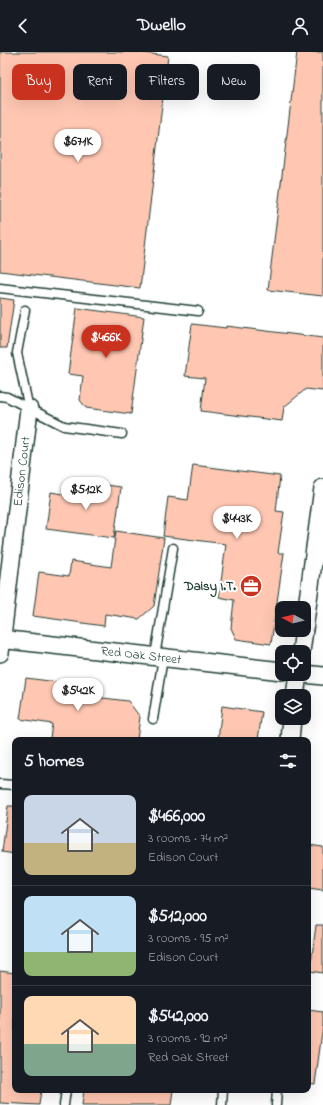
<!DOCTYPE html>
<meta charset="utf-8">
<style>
body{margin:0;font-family:"Indie Flower",sans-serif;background:#242831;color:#f1f3f6;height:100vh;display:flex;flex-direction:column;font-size:15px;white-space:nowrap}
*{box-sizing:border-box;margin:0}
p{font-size:13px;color:#9ea1a6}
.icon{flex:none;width:22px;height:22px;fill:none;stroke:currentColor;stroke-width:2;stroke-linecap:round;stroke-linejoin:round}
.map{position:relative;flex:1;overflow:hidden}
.side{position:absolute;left:12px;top:685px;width:299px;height:356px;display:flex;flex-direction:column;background:#171b24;border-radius:8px;box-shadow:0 4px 16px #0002}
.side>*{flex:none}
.hud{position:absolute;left:12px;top:12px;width:299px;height:36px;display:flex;gap:8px}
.needle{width:26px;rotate:277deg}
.controls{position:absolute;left:275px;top:549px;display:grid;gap:8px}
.controls a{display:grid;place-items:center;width:36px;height:36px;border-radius:8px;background:#171b24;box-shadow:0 4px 16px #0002;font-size:20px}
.price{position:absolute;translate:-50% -34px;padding:0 9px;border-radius:14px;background:#fff;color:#222;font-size:13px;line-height:26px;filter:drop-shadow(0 1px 2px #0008)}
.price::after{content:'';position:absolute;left:50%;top:24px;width:12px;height:9px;margin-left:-6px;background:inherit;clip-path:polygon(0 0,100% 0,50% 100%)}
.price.active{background:#c8321e;color:#fff}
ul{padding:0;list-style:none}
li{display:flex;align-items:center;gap:12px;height:100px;padding:0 12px}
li+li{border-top:1px solid #363941}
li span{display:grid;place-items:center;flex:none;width:112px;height:80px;border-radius:8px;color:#555}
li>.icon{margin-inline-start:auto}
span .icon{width:48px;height:48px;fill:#fffc;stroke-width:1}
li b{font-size:17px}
h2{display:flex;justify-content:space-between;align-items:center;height:48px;padding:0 12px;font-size:17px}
.pill{padding:0 14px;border-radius:8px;background:#171b24;box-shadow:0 4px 16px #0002;font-size:14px;line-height:36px}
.pill.active{background:#c8321e;color:#fff}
header{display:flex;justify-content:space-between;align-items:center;height:52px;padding:0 12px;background:#171b24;font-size:18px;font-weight:800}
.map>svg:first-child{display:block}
.building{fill:#ffc7b2;stroke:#1f3d34}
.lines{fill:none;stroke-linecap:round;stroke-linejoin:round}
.service-casing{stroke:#1f3d34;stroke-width:11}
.minor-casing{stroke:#1f3d34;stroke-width:20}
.service{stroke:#fff;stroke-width:8}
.minor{stroke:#fff;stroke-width:17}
.labels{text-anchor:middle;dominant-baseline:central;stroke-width:4;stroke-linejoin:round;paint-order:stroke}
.street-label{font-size:13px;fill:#1f3d34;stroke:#fff}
.poi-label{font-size:13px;font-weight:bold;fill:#1f3d34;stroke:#fff;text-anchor:end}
</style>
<header><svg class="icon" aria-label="back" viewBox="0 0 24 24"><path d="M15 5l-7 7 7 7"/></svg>Dwello<svg class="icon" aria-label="person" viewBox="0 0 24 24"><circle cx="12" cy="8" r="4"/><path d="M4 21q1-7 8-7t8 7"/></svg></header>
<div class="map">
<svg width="323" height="1053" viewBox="0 0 323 1053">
<rect width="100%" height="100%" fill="#fff"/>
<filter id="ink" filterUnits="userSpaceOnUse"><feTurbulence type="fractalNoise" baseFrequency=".025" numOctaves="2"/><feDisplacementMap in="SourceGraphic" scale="8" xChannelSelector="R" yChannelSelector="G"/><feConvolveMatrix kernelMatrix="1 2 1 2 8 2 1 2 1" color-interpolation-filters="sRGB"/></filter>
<g filter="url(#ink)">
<path class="building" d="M0,0H135L168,4L140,236L0,219Z
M297,0H323V244L268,238Z
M0,246L14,248L7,296H0Z
M77,256L144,265L131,362L86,356L80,348L83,324L68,322Z
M192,272L226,276V274L323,286V339L306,337L284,355L282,369L201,359L205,326L185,324Z
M193,413L280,424L276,459L284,460L278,501H284L271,592L236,587L231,576L234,548L219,545L226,492L163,484L168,445L188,448Z
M83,430L121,435L114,486L46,477L51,440L81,445Z
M116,479L164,486L154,554L139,567L105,562L104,574L33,564L39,520L69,524L71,509L111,515Z
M26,626L96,635L95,645L128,649L140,665L137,688H65L50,686L52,672L20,667Z
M222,654L262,660L258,688H218Z
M8,754H15V802L2,800Z
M308,793L323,795V838L308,836Z
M316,873H323V921L310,919Z
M0,919L15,921V1038H41L39,1053L0,1051Z
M308,958L323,960V973L315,1032L308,1031Z
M84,1038H173L171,1053H82Z"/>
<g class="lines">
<g class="service-casing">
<path id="service" d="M0,236L198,259
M25,258L17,301L29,357
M0,344L7,345L64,374L122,382
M155,604L173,496
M153,667L163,606
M0,732L15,733
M64,1053L66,1038
M222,1053L223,1038
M276,1053L277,1038"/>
</g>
<g class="minor-casing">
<g id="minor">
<path id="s1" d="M0,587L282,619"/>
<path d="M301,600L323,436"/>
<path id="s2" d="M0,601L29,357"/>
<path d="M304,622L323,624"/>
<path d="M295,644L298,622"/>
<path d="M290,688L292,666"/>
</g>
</g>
<use href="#service" class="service"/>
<use href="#minor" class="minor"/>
</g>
</g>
<defs>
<g id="office-disc" transform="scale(1.15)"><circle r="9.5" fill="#c8321e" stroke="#fff"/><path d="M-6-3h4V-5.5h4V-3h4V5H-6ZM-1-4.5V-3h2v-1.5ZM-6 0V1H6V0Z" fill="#fff"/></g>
</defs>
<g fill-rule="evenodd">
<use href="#office-disc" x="251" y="534"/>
</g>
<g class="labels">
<g class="street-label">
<text stroke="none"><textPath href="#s2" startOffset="183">Edison Court</textPath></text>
<text stroke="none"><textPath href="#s1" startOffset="142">Red Oak Street</textPath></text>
</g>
<g class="poi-label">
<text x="236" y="534">Daisy I.T.</text>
</g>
</g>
</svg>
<div class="controls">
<a><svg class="needle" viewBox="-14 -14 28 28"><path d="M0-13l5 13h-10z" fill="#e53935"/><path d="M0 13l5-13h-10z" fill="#9ea1a6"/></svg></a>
<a><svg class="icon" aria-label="locate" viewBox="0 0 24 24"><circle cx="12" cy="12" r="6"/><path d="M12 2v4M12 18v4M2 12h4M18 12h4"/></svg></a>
<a><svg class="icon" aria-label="layers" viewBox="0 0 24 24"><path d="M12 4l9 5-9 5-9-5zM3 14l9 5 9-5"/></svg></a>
</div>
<b class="price" style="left:78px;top:111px">$671K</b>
<b class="price active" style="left:106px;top:307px">$466K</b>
<b class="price" style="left:86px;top:459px">$512K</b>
<b class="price" style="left:237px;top:488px">$443K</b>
<b class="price" style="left:78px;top:660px">$542K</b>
<div class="hud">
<a class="pill active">Buy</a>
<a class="pill">Rent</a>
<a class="pill">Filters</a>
<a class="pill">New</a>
</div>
<section class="side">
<h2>5 homes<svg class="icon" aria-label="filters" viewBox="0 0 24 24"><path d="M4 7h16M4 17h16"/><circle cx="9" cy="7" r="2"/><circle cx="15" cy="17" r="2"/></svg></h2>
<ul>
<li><span style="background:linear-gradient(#c9d6e8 60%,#c2b280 0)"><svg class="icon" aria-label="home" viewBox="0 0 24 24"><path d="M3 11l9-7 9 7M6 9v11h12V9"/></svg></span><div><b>$466,000</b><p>3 rooms · 74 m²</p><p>Edison Court</p></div></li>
<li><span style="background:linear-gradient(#bfe0f5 70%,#8fb573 0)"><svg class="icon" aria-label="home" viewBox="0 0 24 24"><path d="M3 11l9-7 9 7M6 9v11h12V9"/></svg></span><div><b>$512,000</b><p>3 rooms · 95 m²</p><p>Edison Court</p></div></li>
<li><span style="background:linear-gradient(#ffd9b3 60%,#7fa58c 0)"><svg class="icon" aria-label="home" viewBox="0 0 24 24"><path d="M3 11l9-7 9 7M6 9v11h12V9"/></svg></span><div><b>$542,000</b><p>3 rooms · 92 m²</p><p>Red Oak Street</p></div></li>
</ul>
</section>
</div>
